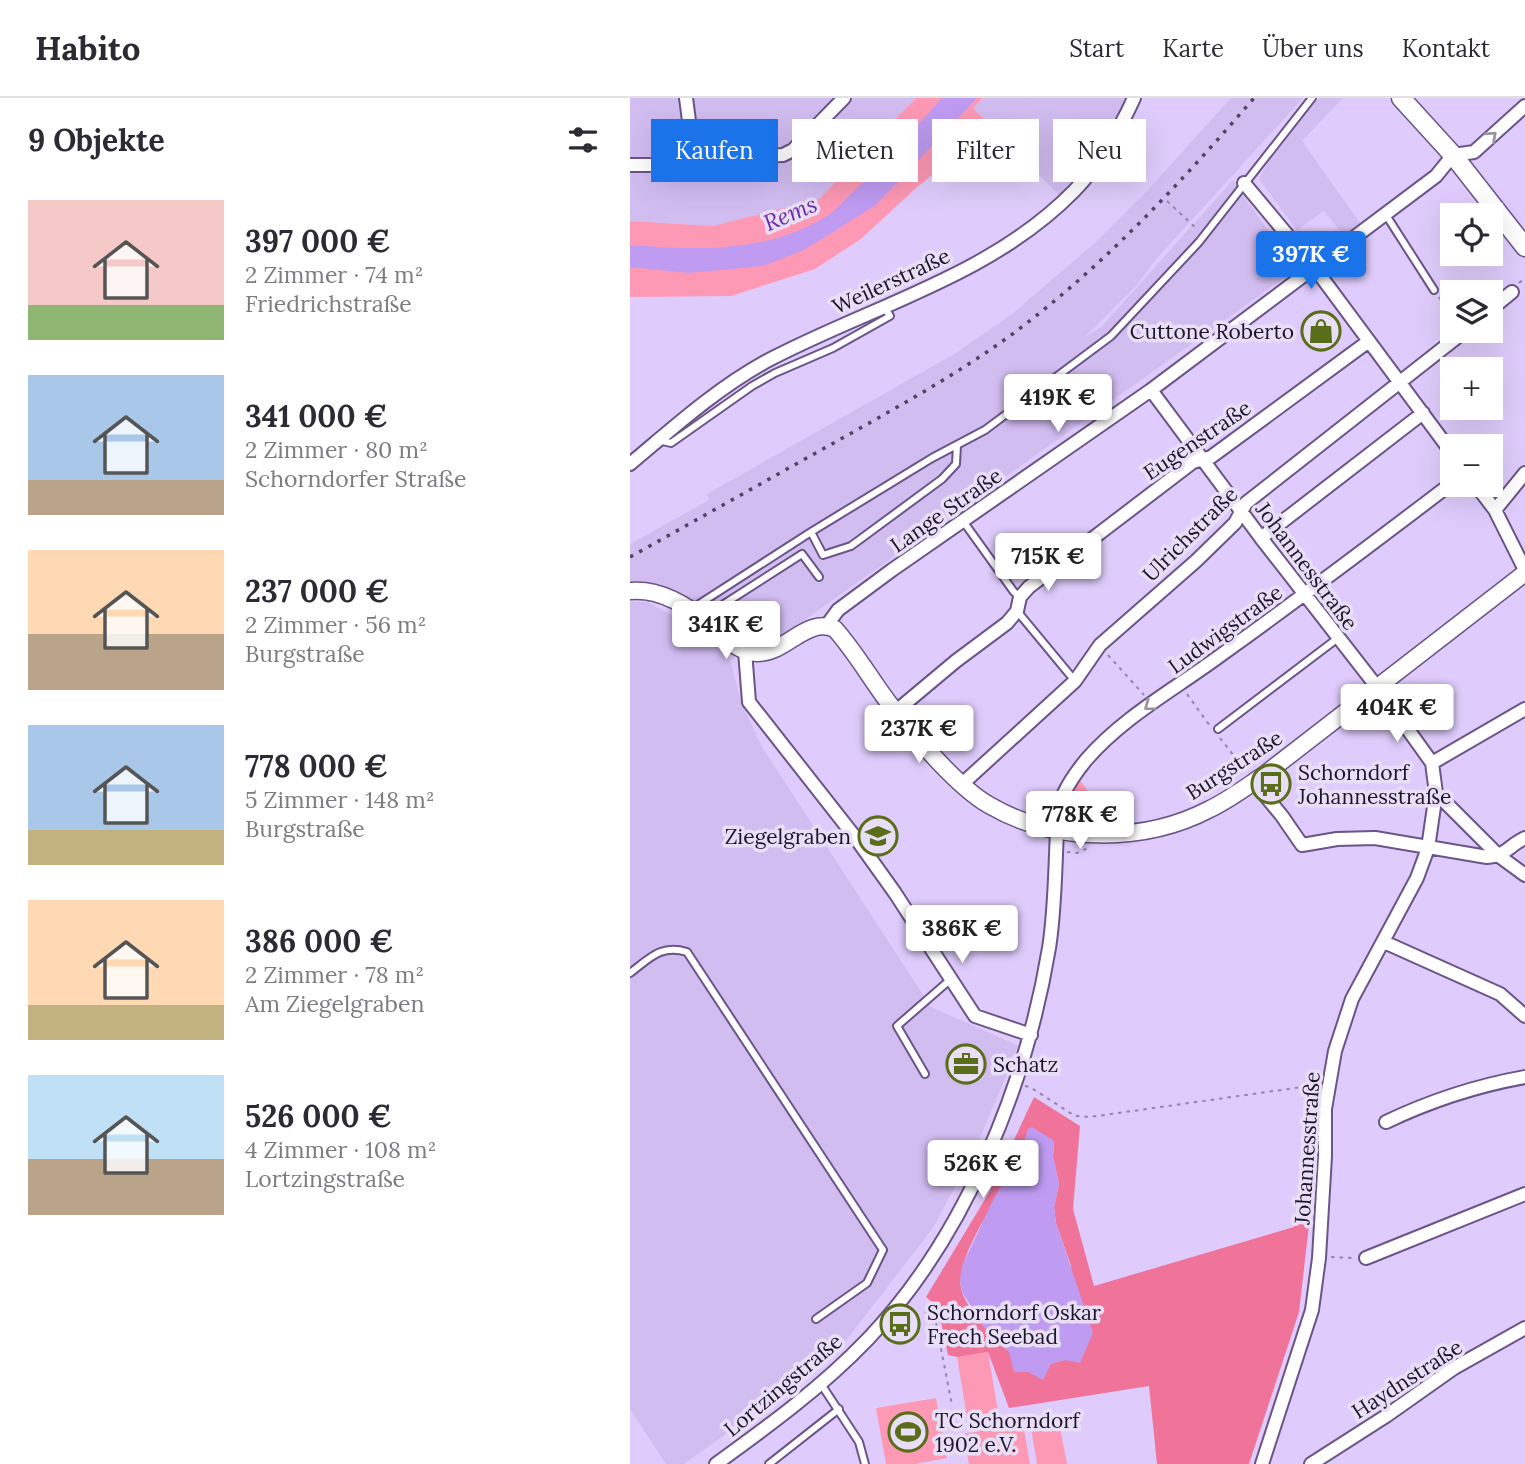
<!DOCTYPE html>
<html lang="de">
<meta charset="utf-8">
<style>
body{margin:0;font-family:Lora,serif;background:#f2f2f3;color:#2b2b33;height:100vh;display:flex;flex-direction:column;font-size:26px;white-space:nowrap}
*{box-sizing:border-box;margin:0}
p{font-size:23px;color:#7c7c81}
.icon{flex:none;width:38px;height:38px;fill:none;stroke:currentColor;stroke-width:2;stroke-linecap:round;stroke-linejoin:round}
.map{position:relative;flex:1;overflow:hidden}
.details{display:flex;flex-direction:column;background:#fff;width:630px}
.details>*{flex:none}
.guide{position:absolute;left:21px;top:21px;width:665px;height:63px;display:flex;gap:14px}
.controls{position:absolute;left:810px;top:105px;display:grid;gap:14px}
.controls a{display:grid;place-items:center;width:63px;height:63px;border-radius:0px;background:#fff;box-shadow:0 7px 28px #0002;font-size:35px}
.price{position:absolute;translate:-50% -60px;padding:0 16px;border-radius:7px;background:#fff;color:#222;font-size:23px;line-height:46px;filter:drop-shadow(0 2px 4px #0008)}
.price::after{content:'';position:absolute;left:50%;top:42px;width:21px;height:16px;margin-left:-10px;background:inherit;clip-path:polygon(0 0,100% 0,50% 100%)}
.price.current{background:#1a73e8;color:#fff}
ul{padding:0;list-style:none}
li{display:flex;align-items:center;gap:21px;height:175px;padding:0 28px}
li span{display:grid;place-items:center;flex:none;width:196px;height:140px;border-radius:0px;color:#555}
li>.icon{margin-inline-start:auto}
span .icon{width:84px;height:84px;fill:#fffc;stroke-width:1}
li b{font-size:30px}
h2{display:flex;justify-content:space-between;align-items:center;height:84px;padding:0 28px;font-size:30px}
.pill{padding:0 24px;border-radius:0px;background:#fff;box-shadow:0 7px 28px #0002;font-size:24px;line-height:63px}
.pill.current{background:#1a73e8;color:#fff}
header{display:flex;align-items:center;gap:42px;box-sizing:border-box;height:98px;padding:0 35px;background:#fff;border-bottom:2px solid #e1e1e2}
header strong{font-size:33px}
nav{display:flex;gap:38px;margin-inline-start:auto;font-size:24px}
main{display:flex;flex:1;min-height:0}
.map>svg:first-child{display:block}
.built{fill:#d2bdf1}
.green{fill:#fe99b5}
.forest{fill:#f0739a;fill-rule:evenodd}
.water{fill:#bf9cf2}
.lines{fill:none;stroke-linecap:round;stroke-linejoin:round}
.service-casing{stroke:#6a5488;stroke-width:10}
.minor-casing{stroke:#6a5488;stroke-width:16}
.tertiary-casing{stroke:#6a5488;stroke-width:19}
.secondary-casing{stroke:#6a5488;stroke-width:21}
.path{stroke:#9384a9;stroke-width:2;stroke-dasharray:3.5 5;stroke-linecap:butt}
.service{stroke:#fff;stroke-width:6}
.minor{stroke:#fff;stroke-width:12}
.tertiary{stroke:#fff;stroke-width:16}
.secondary{stroke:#fff;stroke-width:18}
.rail{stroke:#504561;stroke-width:3.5;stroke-dasharray:3.5 7;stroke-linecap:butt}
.oneway{stroke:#9a969f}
.labels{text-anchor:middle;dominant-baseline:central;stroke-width:7;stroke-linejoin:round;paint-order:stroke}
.street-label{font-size:21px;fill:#1e152a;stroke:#e8dff7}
.poi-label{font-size:21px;fill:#1e152a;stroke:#e8dff7;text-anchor:start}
.water-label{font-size:23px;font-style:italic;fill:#6a2ba8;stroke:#e8dff7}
</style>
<header>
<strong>Habito</strong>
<nav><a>Start</a><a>Karte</a><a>Über uns</a><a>Kontakt</a></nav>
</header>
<main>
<section class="details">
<h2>9 Objekte<svg class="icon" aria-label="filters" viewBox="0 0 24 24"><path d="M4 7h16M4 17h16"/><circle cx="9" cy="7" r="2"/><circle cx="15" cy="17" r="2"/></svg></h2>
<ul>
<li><span style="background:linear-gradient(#f6c9c9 75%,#8fb573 0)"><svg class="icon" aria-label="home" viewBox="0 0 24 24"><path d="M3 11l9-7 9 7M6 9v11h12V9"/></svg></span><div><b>397 000 €</b><p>2 Zimmer · 74 m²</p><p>Friedrichstraße</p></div></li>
<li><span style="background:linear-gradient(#a9c7e8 75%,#b9a48a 0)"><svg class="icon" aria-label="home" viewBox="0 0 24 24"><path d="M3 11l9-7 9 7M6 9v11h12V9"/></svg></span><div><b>341 000 €</b><p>2 Zimmer · 80 m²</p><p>Schorndorfer Straße</p></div></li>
<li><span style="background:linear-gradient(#ffd9b3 60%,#b9a48a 0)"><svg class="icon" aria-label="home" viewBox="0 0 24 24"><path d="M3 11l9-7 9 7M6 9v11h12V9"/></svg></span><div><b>237 000 €</b><p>2 Zimmer · 56 m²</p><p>Burgstraße</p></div></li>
<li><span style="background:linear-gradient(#a9c7e8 75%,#c2b280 0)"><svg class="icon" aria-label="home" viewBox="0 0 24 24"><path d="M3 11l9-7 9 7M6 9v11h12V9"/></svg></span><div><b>778 000 €</b><p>5 Zimmer · 148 m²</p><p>Burgstraße</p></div></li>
<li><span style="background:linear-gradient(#ffd9b3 75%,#c2b280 0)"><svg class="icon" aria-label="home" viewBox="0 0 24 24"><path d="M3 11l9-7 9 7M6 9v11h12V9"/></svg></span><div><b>386 000 €</b><p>2 Zimmer · 78 m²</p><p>Am Ziegelgraben</p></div></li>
<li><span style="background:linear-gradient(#bfe0f5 60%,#b9a48a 0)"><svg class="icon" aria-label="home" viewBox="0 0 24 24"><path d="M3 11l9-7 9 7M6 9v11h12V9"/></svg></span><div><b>526 000 €</b><p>4 Zimmer · 108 m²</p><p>Lortzingstraße</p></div></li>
</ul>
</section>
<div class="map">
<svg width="895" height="1366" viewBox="0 0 895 1366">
<rect width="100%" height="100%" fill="#dfccfc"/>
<path class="built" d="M0,0H286L189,101L83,128L0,123Z
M353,0H497L485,24L459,63L429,97L343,10Z
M601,0H673L527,160L506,188L454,240L472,228L603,82L665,172L148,541L126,542L109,536L55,498L18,487L0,486V446L79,402L77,396L326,255L382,216L467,143L516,94Z
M689,0H713L672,43L730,125L713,137L694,113L667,132L629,81L646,50Z
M0,504H17L62,528L100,561L111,604L132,649L301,909L389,948L347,1047L303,1130L204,1258L54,1366H36L0,1311Z"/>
<path class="green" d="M286,0H353L343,10L362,29L286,90L231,141L185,171L101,198L0,199V123L83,128L189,101Z
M449,681L466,704L477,706L492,725H472L434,720L432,706Z
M358,1254L368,1314L337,1319L327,1259Z
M306,1300L317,1360L285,1366H256L246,1310Z
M428,1319L437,1366H407L400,1325Z
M393,1325L400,1366H339L333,1336Z"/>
<path class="forest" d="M404,999L450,1028L443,1111L464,1188L664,1129L673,1075L678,1017L682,1013V1101L669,1214L619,1366H527L519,1288L379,1310L358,1254L327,1259L318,1257L308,1209L296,1199L360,1093ZM398,1032L424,1043L423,1059L429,1086L424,1109L426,1125L441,1168L435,1262C415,1268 385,1261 370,1246C358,1235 337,1209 332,1194C321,1163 372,1095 386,1067C391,1057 394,1043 398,1032Z"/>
<path class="water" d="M312,0H347L246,107L174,152L133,168L58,175L0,169V147C65,152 139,155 197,118C207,112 215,101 224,93C256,64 283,32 312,0Z
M402,1029L424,1043L423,1059L429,1086L424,1109L426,1125L463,1235L450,1265L435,1262L421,1266L413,1282L398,1274H384L379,1254L358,1235L332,1194L330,1182L332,1168L365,1098L386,1067L398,1031Z"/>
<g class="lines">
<g class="service-casing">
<path id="service" d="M756,117L804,192
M28,342L41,345L122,288L145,275L203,250L260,218L254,209
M327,347L326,366L312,381L221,448L193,457L181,434L302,360L355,332L481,238L569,144L682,0
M333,423L384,494L390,499
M63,510L181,434
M387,513L445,583
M83,526L92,516L94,506L172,456L189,479
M588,631L708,540
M0,875C20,860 31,846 57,854L253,1152L237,1185L186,1221
M295,976L267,928L321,881
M191,1286L229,1344L235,1366
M139,1366L209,1311"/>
</g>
<g class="minor-casing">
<path id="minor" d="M56,0L64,61
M0,67H49L64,61L153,57L163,52L214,0
M614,85L684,169L822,355
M861,211L882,194
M521,292L631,440L754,598L802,665L806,695L798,750L787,780L722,901L705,953L695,1011V1058L689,1160L682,1212L632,1366
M0,366C43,330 86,291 135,264C238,209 360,179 444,93C467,70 491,29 504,0
M846,387L865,412L895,472
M865,412L895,375
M631,440L793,315
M197,527L208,512L262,472L521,292L806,78L823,57L844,54L895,8
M115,553L119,604L225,739L265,795L345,918L401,937
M265,614L326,563L377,525L387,513L390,499L399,489L563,364L581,359L739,243
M802,665L895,611
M624,684L652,718L672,747L707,741L745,740L857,759C876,758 878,748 895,740
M331,687L445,583L470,547L566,463L605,425L616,405L835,233
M806,695L869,758L895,777
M754,844L870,896L895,918
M756,1024C802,1002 845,988 895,979
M736,1160L895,1096
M86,1366C140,1327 192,1289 238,1241C335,1139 396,988 419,850C425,813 425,772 427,734C424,706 439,683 456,662C493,619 545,591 591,557C669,501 746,443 822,385
M681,1366L756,1318L824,1270L895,1230"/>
</g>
<g class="tertiary-casing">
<path id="tertiary" d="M0,493C30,490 60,509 82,528C96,540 107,554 127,555C155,556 177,518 205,531C228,557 244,587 265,613C287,641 329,690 359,707C424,745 513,746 580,711C599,702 616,689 634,677L895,475"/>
</g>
<g class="secondary-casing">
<path id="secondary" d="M771,0L823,57L895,149"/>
</g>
<path class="path" d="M537,103L568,132
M889,185L895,180
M809,199L822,219
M478,557L514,597
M557,596L580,628
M590,640L615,672
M437,754L447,755L458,750
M395,988L400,989L445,1018L460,1019L672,989
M701,1159L723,1160
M295,1214L305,1220L322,1307"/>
<use href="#service" class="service"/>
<use href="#minor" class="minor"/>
<use href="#tertiary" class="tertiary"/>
<use href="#secondary" class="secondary"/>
<path class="rail" d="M0,459C70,420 139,381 209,342C266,310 324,278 377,240C470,172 549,87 624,0"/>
</g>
<defs><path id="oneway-chevron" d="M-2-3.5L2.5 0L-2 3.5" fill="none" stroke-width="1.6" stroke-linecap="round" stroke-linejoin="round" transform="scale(1.75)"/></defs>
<g class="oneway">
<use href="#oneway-chevron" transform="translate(862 38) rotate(-42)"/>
<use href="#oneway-chevron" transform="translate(519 608) rotate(144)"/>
</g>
<defs>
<g id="shop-ring" transform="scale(2.0125)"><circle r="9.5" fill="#e8dff7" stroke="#596d1b" stroke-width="1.5"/><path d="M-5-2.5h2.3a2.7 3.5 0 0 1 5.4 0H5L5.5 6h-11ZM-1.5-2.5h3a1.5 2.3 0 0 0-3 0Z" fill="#596d1b"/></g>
<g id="bus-ring" transform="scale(2.0125)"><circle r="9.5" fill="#e8dff7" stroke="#596d1b" stroke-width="1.5"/><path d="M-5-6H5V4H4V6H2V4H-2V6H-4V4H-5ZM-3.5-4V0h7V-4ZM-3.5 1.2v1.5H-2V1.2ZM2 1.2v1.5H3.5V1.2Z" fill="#596d1b"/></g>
<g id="school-ring" transform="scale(2.0125)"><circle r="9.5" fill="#e8dff7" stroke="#596d1b" stroke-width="1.5"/><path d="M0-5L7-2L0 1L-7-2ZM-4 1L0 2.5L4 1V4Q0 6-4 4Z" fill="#596d1b"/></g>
<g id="office-ring" transform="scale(2.0125)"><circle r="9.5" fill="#e8dff7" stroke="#596d1b" stroke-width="1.5"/><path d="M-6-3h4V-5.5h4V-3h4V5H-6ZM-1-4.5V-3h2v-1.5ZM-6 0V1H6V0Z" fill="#596d1b"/></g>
<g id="stadium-ring" transform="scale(2.0125)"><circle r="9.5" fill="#e8dff7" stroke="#596d1b" stroke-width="1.5"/><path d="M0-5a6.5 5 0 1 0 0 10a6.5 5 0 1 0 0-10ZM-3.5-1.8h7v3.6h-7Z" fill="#596d1b"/></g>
</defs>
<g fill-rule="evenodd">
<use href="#shop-ring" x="691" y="233"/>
<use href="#bus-ring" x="641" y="686"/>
<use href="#school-ring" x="248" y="738"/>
<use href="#office-ring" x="336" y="966"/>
<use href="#bus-ring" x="270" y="1226"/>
<use href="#stadium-ring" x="278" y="1334"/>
</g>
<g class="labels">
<g class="street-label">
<text transform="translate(261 183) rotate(-25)">Weilerstraße</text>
<text transform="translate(567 342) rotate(-34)">Eugenstraße</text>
<text transform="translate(316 412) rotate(-35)">Lange Straße</text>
<text transform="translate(560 436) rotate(-45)">Ulrichstraße</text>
<text transform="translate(677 468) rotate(53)">Johannesstraße</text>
<text transform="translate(595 531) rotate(-36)">Ludwigstraße</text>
<text transform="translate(604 667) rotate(-33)">Burgstraße</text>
<text transform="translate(677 1050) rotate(-86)">Johannesstraße</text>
<text transform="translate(777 1281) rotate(-33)">Haydnstraße</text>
<text transform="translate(153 1287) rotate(-40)">Lortzingstraße</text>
</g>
<g class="poi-label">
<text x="664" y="233" text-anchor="end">Cuttone Roberto</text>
<text x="668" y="674">Schorndorf<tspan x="668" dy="24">Johannesstraße</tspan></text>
<text x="221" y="738" text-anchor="end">Ziegelgraben</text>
<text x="363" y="966">Schatz</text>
<text x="297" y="1214">Schorndorf Oskar<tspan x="297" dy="24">Frech Seebad</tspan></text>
<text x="305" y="1322">TC Schorndorf<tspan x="305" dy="24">1902 e.V.</tspan></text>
</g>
<g class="water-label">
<text transform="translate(160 115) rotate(-23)">Rems</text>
</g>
</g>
</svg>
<div class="controls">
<a><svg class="icon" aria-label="locate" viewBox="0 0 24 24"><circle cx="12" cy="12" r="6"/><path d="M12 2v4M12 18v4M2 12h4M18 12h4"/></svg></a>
<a><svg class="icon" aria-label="layers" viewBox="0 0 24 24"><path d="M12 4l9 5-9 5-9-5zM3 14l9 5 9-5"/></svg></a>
<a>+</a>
<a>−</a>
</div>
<b class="price current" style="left:681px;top:193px">397K €</b>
<b class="price" style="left:428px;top:336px">419K €</b>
<b class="price" style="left:418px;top:495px">715K €</b>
<b class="price" style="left:96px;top:563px">341K €</b>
<b class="price" style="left:767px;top:646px">404K €</b>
<b class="price" style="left:289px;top:667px">237K €</b>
<b class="price" style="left:450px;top:753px">778K €</b>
<b class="price" style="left:332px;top:867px">386K €</b>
<b class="price" style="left:353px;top:1102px">526K €</b>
<div class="guide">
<a class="pill current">Kaufen</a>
<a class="pill">Mieten</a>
<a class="pill">Filter</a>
<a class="pill">Neu</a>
</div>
</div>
</main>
